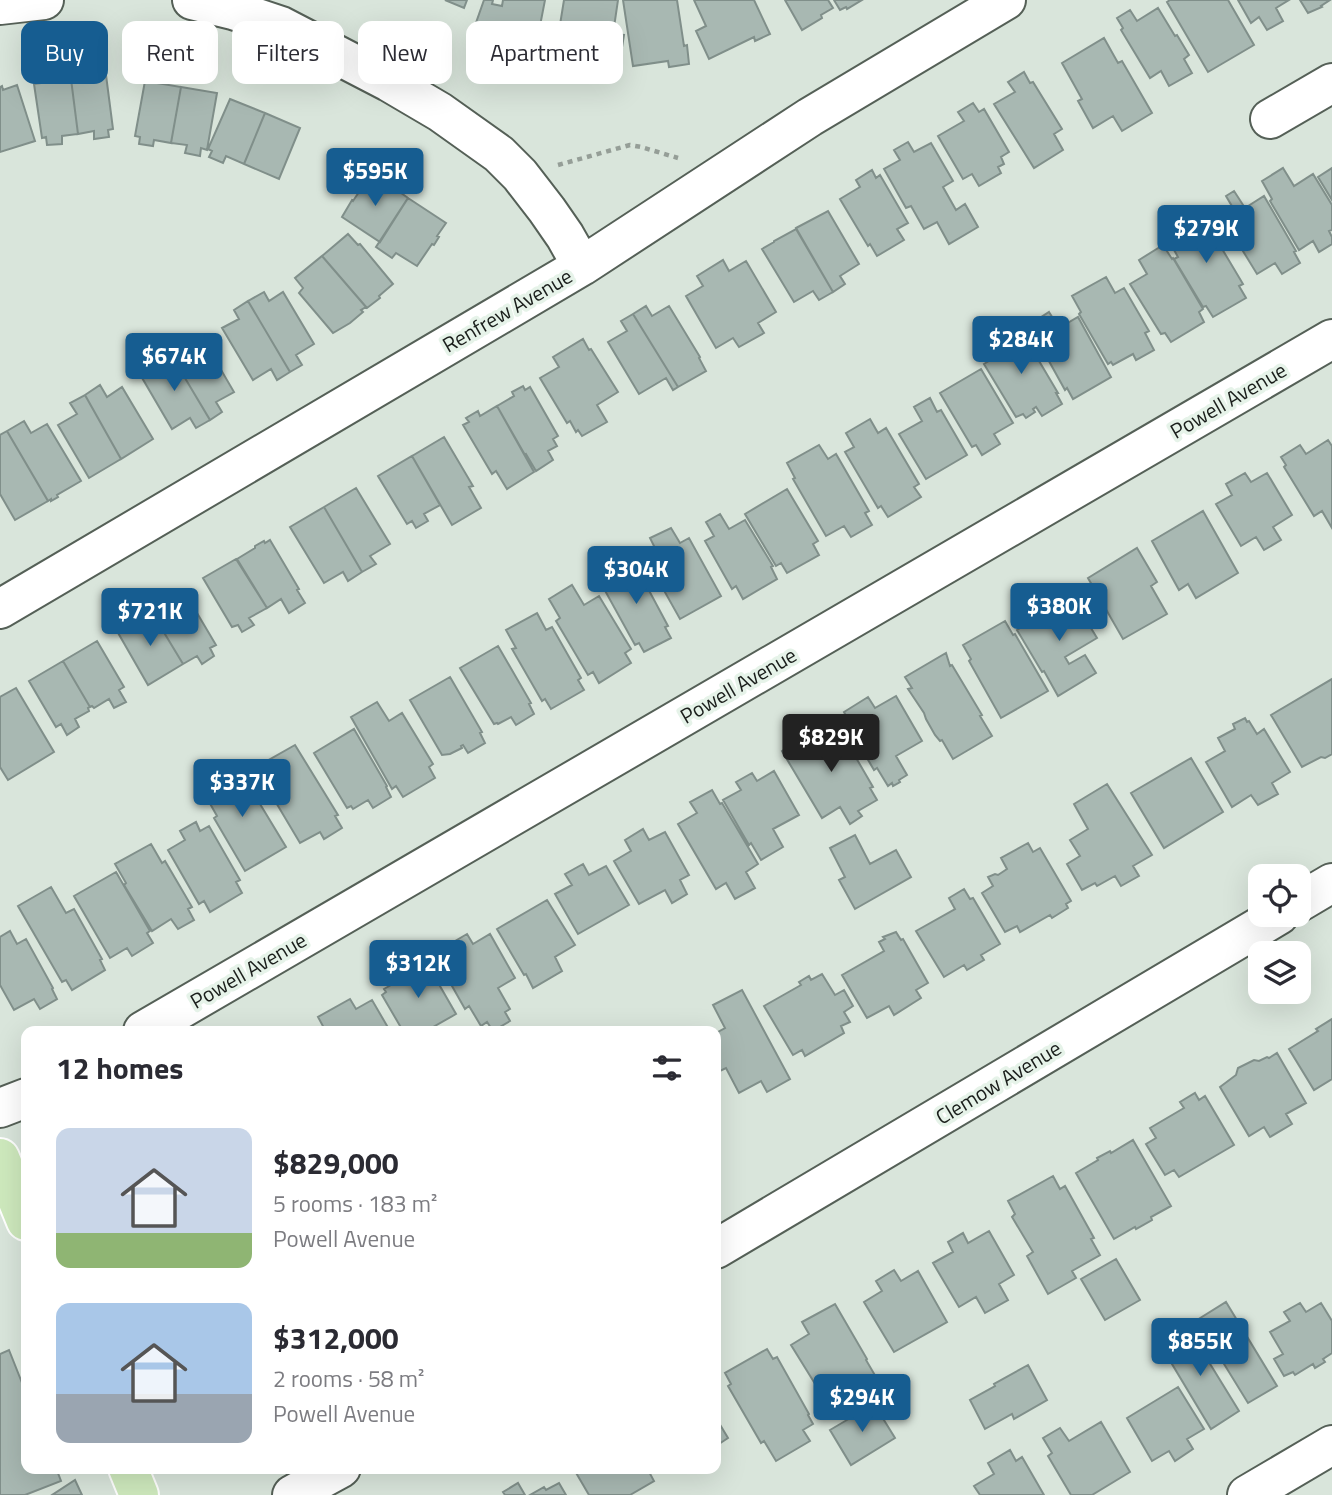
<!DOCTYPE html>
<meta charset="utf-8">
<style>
body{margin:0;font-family:"Titillium Web",sans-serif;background:#f7f7f7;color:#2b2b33;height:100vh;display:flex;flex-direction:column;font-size:26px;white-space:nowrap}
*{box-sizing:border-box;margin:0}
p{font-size:23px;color:#7c7c81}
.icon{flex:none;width:38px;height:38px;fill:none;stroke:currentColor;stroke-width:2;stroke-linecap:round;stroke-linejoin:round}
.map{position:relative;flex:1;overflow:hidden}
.sheet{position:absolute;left:21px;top:1026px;width:700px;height:448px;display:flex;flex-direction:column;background:#fff;border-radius:14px;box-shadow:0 7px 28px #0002}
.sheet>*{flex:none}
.banner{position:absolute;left:21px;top:21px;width:700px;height:63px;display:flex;gap:14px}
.tools{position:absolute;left:1248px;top:864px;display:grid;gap:14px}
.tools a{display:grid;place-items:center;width:63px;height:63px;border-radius:14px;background:#fff;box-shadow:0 7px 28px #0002;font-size:35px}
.price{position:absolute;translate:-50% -60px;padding:0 16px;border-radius:7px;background:#165d91;color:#fff;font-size:23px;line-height:46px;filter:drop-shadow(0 2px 4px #0008)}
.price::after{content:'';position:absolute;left:50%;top:42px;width:21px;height:16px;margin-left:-10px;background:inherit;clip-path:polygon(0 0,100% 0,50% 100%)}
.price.active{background:#222;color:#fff}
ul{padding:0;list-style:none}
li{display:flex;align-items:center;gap:21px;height:175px;padding:0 35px}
li span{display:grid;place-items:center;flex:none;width:196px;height:140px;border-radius:14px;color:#555}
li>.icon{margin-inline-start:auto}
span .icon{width:84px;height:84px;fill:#fffc;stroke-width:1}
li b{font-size:30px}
h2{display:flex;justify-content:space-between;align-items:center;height:84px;padding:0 35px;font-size:30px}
.chip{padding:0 24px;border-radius:14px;background:#fff;box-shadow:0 7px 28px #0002;font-size:24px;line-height:63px}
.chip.active{background:#165d91;color:#fff}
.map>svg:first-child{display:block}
.building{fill:#a8b8b2;stroke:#808f8a;stroke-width:2}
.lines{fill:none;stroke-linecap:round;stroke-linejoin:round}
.minor-casing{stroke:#556057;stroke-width:42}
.major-casing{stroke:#fff;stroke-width:42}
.path{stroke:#959e97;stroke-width:4.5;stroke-dasharray:5 5;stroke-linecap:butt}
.minor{stroke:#fff;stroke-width:38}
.major{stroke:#cee9bd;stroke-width:38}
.labels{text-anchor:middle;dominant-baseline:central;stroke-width:7;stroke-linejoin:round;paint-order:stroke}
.street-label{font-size:21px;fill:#1a1e1b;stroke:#e6f3e9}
</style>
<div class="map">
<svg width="1332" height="1495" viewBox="0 0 1332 1495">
<rect width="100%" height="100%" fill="#d9e5db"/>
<path class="building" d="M445,0H467L464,8Z
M484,0H493L492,4L502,6L503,0H545L538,36L541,37L539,51H536L535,56L521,54L522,45L485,39L484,45L471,42V37Z
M564,0H618L613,34L624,35L619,66L581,59V63L572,61V65L553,62L552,57L556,30L559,31Z
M623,0H677L684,46L687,45L689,64L669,67L668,61L633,66Z
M694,0H754L770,34L755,41L754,37L709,59L696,31L706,26Z
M785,0H828L833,8L821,15L822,18L802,30Z
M834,0H862L847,9L846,7L840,10Z
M1170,0H1228L1254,45L1208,72L1167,2Z
M1238,0H1289L1276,8L1283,21L1267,30L1259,17L1251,23Z
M1300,0H1330L1321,6L1322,7L1308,13Z
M1158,8L1175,36L1177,35L1189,55L1184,59L1192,73L1169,86L1161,71L1150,78L1121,30L1123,28L1117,18L1130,10L1137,21Z
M1104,38L1118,63L1122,61L1152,113L1122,131L1113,116L1093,128L1078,101L1082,99L1062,63Z
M1024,72L1030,83L1033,82L1062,129L1054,134L1063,150L1034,168L994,104L1015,92L1008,82Z
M106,75L113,129L108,130L109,137L94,139V131L78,134L71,79Z
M71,79L78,134L62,136V144L47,145L46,137L42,138L34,84Z
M145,81L181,87L171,143L154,140L153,146L139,144L140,137L135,136Z
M17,85L35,141L0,152V87L2,86L3,90Z
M181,87L217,93L207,150L201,148L200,156L185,153L187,145L171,143Z
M230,99L265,113L244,164L226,156L223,163L209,157L212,151L208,149Z
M973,103L979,112L984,109L1009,152L1001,157L1004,164L998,167L1001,173L979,186L972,174L963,179L938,136L964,121L958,112Z
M265,113L300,128L279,179L244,164Z
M908,142L914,152L931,143L953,181L943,187L956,210L965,204L978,227L949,244L937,222L924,229L911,206L906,208L884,169L900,160L894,150Z
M1283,168L1294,186L1313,174L1332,205V230L1329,231L1332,237V244L1319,252L1313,241L1299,250L1270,201L1272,199L1262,181Z
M1332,168V200L1318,177Z
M872,170L876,178L880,175L908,223L897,229L904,240L877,256L870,244L868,246L840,199L860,187L856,180Z
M371,174L383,182V180L408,198L380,242L342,217L352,200L353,201Z
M1234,191L1245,208L1264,196L1296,251L1294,252L1300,263L1282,274L1275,263L1257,274L1224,220L1236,213L1226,196Z
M408,198L446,223L437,236L439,237L434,245L432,244L417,266L396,253L392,258L376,247Z
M828,211L859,264L840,276L845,284L833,292L796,228Z
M1200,212L1243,284L1239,286L1246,298L1213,317L1206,306L1203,307L1174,259L1178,257L1165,234Z
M796,229L833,292L819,300L813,291L794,302L762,249L774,242V241Z
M348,234L358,245L360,244L393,284L379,296L380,298L367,308L322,256Z
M1163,245L1172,259L1173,258L1203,309L1199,312L1204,322L1171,342L1165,333L1161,334L1130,284L1147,274L1139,260Z
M322,256L366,307L361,310L363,312L350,323L333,333L299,293L303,288L295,278Z
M723,260L729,271L746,261L776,312L758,323L764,333L739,347L733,338L716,348L686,296L703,286L697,276Z
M1106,277L1115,293L1124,288L1149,331L1145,333L1154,350L1136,360L1133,354L1113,365L1111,362L1108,364L1079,314L1081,312L1072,296Z
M264,292L269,301L283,292L314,344L296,355L302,365L290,372L248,301Z
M248,301L290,372L277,380L271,369L253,380L222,328L239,319L234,310Z
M646,306L652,316L669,306L700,357L699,358L706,371L678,387L633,314Z
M1049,312L1059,328L1078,317L1111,377L1073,399L1067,388L1065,390L1029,325Z
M633,314L678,387L673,390L666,378L639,394L608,342L627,331L621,321Z
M1008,327L1019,344L1026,339L1058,393H1056L1062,404L1042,416L1036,407L1033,409L1035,412L1026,418L1023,414L1016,417L984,364L997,356L987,339Z
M203,339L234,392L216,402L222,412L210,420L167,348L180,341L185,350Z
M583,339L589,350L591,349L618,392L597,405L607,422L582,436L578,430L576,432L570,421L567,423L540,378L559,367L553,357Z
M167,348L210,420L196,428L190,418L172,429L141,376L160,365L155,355Z
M981,369L1013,423L994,434L1000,444L982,455L976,445L972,447L940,393Z
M100,385L107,397L122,387L153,439L121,459L85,395Z
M523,386L525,390L530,387L558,436L553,439L557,446L548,451L553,460L536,471L526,454L525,455L497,406L514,396L512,392Z
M85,395L121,459L89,478L58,425L77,414L70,403Z
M930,398L937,412L941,410L967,455L926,479L899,434L922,421L914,407Z
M497,406L534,472L507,489L496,471L492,474L463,425L469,422L466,418L478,411L480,416Z
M870,419L878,433L886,428L919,484L914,487L921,497L888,517L881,506L878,508L845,452L854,447L846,433Z
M24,421L31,433L47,424L81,481L57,495L58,497L51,501V499L48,501L7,431Z
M7,431L48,501L15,520L0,494V435Z
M444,437L473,486L469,487L481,508L452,525L412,456Z
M1328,440L1332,446V528L1322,511L1314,516L1284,467L1286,465L1281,457L1300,445L1306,454Z
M819,445L828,459L836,454L869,511L865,513L872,525L851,537L844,526L826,536L793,479L795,478L787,463Z
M412,456L440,505L424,514L428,521L416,528L412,521L407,524L378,476Z
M1245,473L1251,482L1267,473L1292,515L1273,527L1281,540L1264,550L1256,537L1241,546L1216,504L1232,495L1226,484Z
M356,488L390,544L370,556L376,564L362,572L324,507Z
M787,489L818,541L813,544L819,555L787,573L781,563L776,566L745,514Z
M324,507L362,572L348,581L343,572L324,583L290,527Z
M1203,511L1238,573L1196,598L1188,584L1179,590L1152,541Z
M720,514L729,529L745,520L773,566L771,567L777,579L743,599L736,586L732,589L705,541L714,536L706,522Z
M671,528L680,543L689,538L721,596L680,619L648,562L659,556L650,538Z
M270,540L299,589L297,590L305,603L289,613L281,599L267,608L237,559L255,548V546L264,541L265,543Z
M1137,548L1157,582L1151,586L1167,614L1123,639L1088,578Z
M619,557L628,573L637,568L668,626L665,627L671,638L644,652L639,643L635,645L603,587L612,583L603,565Z
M236,559L267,608L249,618L254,625L242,632L238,625L232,627L203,578Z
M572,585L584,605L599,596L631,649L625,653L631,663L599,683L593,672L588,675L556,621L560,618L549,599Z
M184,591L216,645L210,648L214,656L202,664L197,656L183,664L151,611Z
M1052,594L1059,606L1062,603L1072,606L1078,618L1083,615L1097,638L1065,657L1069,664L1085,655L1096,673L1058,696L1044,671L1042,672L1017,630L1037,618L1030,607Z
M151,611L183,664L148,685L117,631Z
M537,613L546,630L552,627L581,678L578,680L584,690L551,709L545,699L542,701L512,649L516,648L506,630Z
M1005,621L1013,635L1015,634L1048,691L1001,718L969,661L971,659L963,645Z
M97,641L124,687L119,690L126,702L114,708L109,699L94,708L92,706L90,707L63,661Z
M498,646L531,703L529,704L534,714L516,725L511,717L498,724L497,723L494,724L460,668Z
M946,653L950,666L952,665L982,715L980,716L992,736L953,759L942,740L940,741L935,735L926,719L924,713L908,689L912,688L905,677Z
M63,661L90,707L88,708L89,711L75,719L79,727L67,735L61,724L56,727L29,681Z
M450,677L482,732L480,733L485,743L468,753L463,745L461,746L462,748L450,754L442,755L410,700Z
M1332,679V754L1325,758L1321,757L1302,767L1271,715Z
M16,688L54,752L8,780L0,767V697Z
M896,696L922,741L896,756L907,775L899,780L900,782L893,786L892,783L888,786L877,768L874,770L847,724L850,723L844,712L868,697L875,708Z
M377,702L389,721L402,713L433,764L429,767L435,778L403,797L396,786L392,789L351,717Z
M1245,718L1247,722L1249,721L1257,734L1264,729L1290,772L1272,783L1278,794L1258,805L1251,795L1232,807L1206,762L1225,751L1218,738L1235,729L1233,724Z
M831,724L837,735L841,732L873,787L870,788L877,800L858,811L862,816L850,824L840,807L822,818L782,751L806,736L808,738Z
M354,729L387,786L386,787L391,797L373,808L368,800L353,809L351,806L347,808L314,753Z
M295,745L338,815L335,816L342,828L324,839L320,832L300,843L265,784L268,782L258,766Z
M1191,758L1223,812L1164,848L1131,793Z
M232,767L236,774L239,773L252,796L254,794L286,847L245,871L214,818L217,816L204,793L206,792L202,785Z
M774,771L799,815L773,829L783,847L761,860L751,843L749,845L723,800L741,790L736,782L752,773L757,781Z
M1107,784L1152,855L1133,866L1139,876L1121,886L1115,876L1097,886L1095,883L1082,890L1067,864L1080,856L1070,840L1088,829L1074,804Z
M712,790L720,804L722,803L758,864L746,872L755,888L735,899L726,883L716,889L678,824L697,813L690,802Z
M196,822L200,831L209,826L240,880L236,882L242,893L210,912L204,901L199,904L168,850L185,840L180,831Z
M643,829L649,840L665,832L689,875L680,880L687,894L672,903L665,890L639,904L614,861L631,851L625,840Z
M855,835L870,864L896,850L911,877L855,909L839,880L845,877L830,848Z
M1028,843L1033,852L1040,848L1071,901L1066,904L1068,908L1052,918L1050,915L1020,932L1017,926L1005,932L982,893L993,886L988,877L995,874L998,875L1007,869L1001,858Z
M151,844L162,863L165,861L192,907L188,909L194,920L178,929L171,919L152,931L124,885L126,883L115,864Z
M583,864L589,875L606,866L629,905L578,934L555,894L572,885L565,874Z
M116,872L150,931L147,933L153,943L132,956L127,948L110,958L74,896Z
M51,887L66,913L74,909L102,959L100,960L105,970L72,990L66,980L62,982L18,906Z
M964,889L970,899L973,898L1000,944L981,955L984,960L967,970L964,965L944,977L916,931L955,909L949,898Z
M547,900L575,945L555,957L562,971L533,988L526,974L524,975L497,929Z
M10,931L17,944L26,939L53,988L52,989L57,999L40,1009L34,999L14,1010L0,985V937Z
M896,932L901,940L903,939L928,983L916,990L921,998L894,1015L889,1006L867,1018L842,975L884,951L879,942L885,939L883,937Z
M467,934L473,944L490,934L515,978L498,988L510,1009L505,1012L510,1021L493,1031L487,1022L481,1026L469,1006L465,1009L439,963L444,960L438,951Z
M420,958L430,975L433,974L456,1014L426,1031H403L382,995L386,992L384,989L405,977L401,969Z
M822,974L835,995L844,990L853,1006L844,1012L850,1022L841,1026L844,1033L805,1056L802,1050L793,1055L764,1006L801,985L799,982L809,976L811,980Z
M742,990L790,1079L767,1092L761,1081L739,1093L726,1068L720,1071L716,1063V1033L725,1028L713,1005Z
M350,999L356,1009L372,1000L390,1031H323L322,1030L324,1028L318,1017Z
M1332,1019V1079L1314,1090L1289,1049L1318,1031L1316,1029Z
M1277,1053L1306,1103L1286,1114L1292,1124L1270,1137L1264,1127L1249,1136L1220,1087L1236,1075L1238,1068L1254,1060L1259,1061L1267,1057L1269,1058Z
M1195,1093L1199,1100L1205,1096L1234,1145L1179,1177L1174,1170L1165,1175L1146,1144L1156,1138L1150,1128L1184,1108L1180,1102Z
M1133,1140L1171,1206L1151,1217L1152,1220L1136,1229L1135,1227L1114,1239L1076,1173L1098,1160L1097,1158L1110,1151L1111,1153Z
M1053,1176L1060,1189L1065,1186L1094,1238L1091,1239L1100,1255L1072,1271L1076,1278L1048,1294L1027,1256L1033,1252L1012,1217L1015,1214L1008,1201Z
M989,1231L1014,1275L999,1284L1008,1300L985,1313L976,1297L959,1307L933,1263L953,1252L948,1242L963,1233L968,1243Z
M1116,1259L1140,1300L1105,1320L1081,1279Z
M894,1270L901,1281L918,1271L947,1322L894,1352L864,1302L882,1291L876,1281Z
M1226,1302L1277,1386L1248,1403L1197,1320Z
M1300,1303L1306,1312L1321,1303L1332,1321V1353L1323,1359L1325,1362L1315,1368L1313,1364L1295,1375L1293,1372L1284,1376L1274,1359L1283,1354L1270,1332L1290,1321L1284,1312Z
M835,1304L867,1359L866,1360L876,1377L854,1389L856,1392L830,1408L791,1345L809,1334L802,1322Z
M1188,1328L1239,1411L1211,1429L1160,1344Z
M767,1349L773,1359L777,1357L809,1414L808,1415L813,1424L803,1430L810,1441L776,1461L764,1441L761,1443L728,1386L731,1384L725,1373Z
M9,1350L26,1393V1468H56L61,1481L25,1495H0V1354Z
M1028,1365L1047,1400L1014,1419L1012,1414L985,1429L970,1400L995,1386L994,1384Z
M1178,1387L1204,1429L1187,1439L1193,1449L1175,1461L1169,1451L1152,1461L1127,1418Z
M874,1404L895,1438L851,1465L830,1430Z
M716,1418L728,1438L716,1446Z
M1101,1422L1130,1472L1092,1495H1071L1048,1456L1052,1453L1043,1438L1060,1428L1069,1441Z
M1010,1450L1016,1461L1022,1457L1044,1495H980L974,1486L994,1474L988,1463Z
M579,1468H647L654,1481L630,1495H589L575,1471Z
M75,1480L82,1495H52Z
M518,1483L525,1495H505L503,1492Z
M559,1483L566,1495H530L544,1487L546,1490Z"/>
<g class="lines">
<g class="minor-casing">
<path id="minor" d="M192,0L233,10L281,26L389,82L440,112L499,154L520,175L547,210L565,236L582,266
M0,5L44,0
M1270,119L1332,83
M0,609L582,266L810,117L1006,0
M1298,903L1332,883
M143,1031L1332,339
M0,1108L26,1098
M716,1249L1279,915
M292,1495L341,1468
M1247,1495L1332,1445"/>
</g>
<g class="major-casing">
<path id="major" d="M0,1158L26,1221
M128,1468L139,1495"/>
</g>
<path class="path" d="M558,165L630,145L641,147L678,158"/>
<use href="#minor" class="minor"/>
<use href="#major" class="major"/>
</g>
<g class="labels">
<g class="street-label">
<text transform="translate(507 310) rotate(-30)">Renfrew Avenue</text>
<text transform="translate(1228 400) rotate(-30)">Powell Avenue</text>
<text transform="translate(738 685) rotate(-30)">Powell Avenue</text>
<text transform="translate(248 970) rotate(-30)">Powell Avenue</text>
<text transform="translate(998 1082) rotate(-31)">Clemow Avenue</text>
</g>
</g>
</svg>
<div class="tools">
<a><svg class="icon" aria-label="locate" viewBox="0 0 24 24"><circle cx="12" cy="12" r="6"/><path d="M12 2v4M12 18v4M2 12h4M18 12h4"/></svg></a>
<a><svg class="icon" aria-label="layers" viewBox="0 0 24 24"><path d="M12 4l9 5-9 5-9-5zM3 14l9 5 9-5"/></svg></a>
</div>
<b class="price" style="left:375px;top:208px">$595K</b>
<b class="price" style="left:1206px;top:265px">$279K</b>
<b class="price" style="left:1021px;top:376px">$284K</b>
<b class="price" style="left:174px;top:393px">$674K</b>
<b class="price" style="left:636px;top:606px">$304K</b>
<b class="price" style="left:1059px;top:643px">$380K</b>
<b class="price" style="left:150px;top:648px">$721K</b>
<b class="price active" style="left:831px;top:774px">$829K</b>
<b class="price" style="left:242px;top:819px">$337K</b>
<b class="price" style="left:418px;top:1000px">$312K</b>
<b class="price" style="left:1200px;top:1378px">$855K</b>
<b class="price" style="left:862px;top:1434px">$294K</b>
<div class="banner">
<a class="chip active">Buy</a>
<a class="chip">Rent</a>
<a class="chip">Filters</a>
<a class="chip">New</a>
<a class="chip">Apartment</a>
</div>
<section class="sheet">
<h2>12 homes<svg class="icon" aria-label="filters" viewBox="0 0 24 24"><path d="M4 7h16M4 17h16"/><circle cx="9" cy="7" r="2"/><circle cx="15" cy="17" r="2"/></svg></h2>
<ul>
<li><span style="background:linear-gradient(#c9d6e8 75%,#8fb573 0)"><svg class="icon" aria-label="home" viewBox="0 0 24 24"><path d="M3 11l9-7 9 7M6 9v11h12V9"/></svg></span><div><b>$829,000</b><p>5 rooms · 183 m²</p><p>Powell Avenue</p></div></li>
<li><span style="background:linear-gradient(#a9c7e8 65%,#9aa5b1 0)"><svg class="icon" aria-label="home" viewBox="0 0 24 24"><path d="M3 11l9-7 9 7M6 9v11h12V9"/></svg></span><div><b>$312,000</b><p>2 rooms · 58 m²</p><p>Powell Avenue</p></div></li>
</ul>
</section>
</div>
